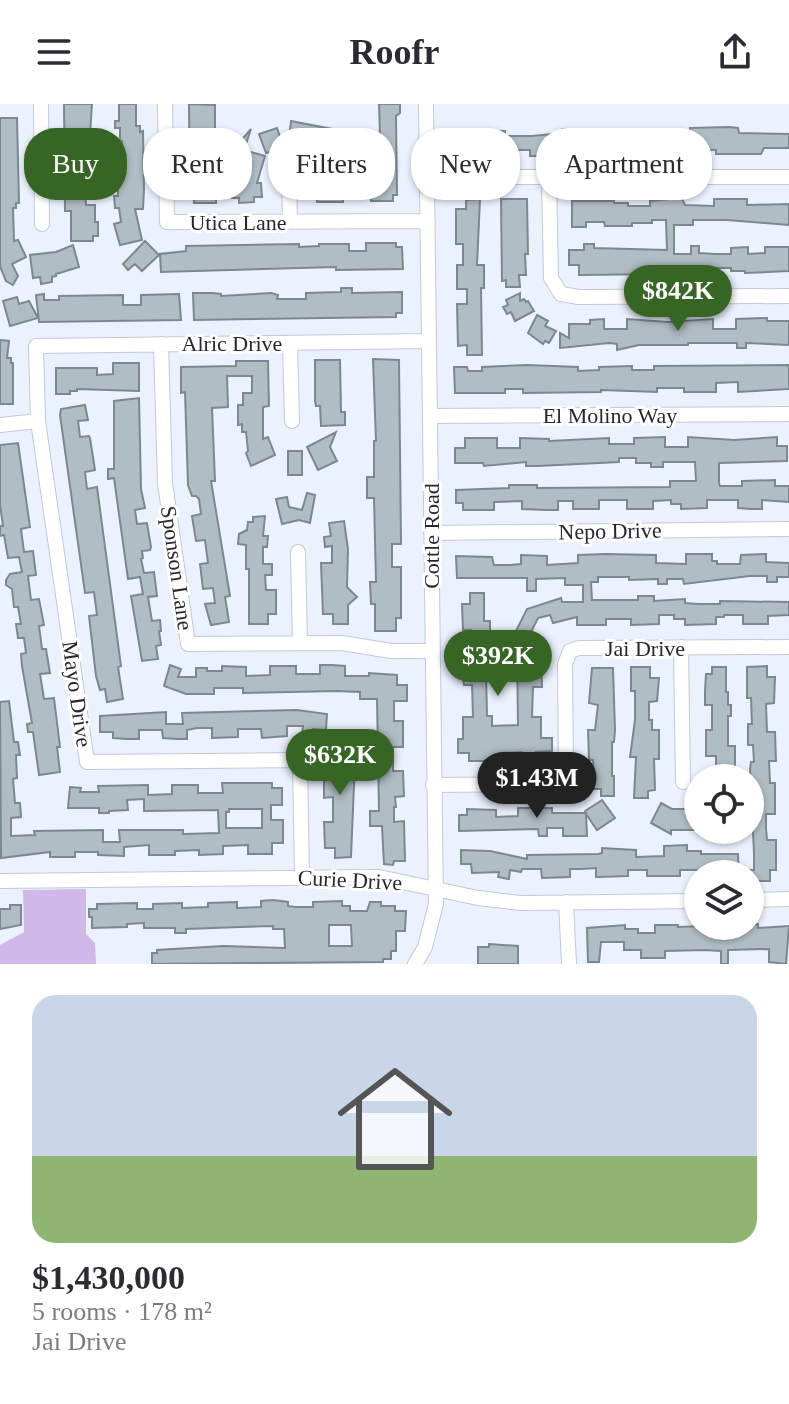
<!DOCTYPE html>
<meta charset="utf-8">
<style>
body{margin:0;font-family:Georgia,serif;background:#f2f2f3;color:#2b2b33;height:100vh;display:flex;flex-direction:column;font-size:30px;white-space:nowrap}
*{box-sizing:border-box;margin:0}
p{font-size:26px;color:#7c7c81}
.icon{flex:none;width:44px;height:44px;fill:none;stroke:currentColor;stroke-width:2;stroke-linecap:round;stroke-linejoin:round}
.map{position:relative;height:860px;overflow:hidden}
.drawer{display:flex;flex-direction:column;background:#fff;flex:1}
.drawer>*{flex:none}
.top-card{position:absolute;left:24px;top:24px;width:742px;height:72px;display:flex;gap:16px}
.fabs{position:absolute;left:684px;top:660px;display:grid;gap:16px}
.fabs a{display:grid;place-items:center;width:80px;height:80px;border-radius:50%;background:#fff;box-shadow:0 2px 6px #0004;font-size:40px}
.price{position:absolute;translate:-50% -68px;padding:0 18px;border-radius:28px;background:#366524;color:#fff;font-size:26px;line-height:52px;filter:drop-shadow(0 2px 4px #0008)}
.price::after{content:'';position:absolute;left:50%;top:48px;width:24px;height:18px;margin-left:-12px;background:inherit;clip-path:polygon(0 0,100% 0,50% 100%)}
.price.on{background:#222;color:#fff}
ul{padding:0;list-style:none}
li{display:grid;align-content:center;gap:16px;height:424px;padding:0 32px}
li+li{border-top:2px solid #e1e1e2}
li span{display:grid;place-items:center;height:248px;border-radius:24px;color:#555}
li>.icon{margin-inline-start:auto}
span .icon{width:144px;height:144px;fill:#fffc;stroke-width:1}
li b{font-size:34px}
.tag{padding:0 28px;border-radius:32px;background:#fff;box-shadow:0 2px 6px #0004;font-size:28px;line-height:72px}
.tag.on{background:#366524;color:#fff}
header{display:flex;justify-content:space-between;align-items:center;height:104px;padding:0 32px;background:#fff;font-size:36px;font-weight:700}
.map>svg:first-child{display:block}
.green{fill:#d0b8e9}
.building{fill:#b0bdc4;stroke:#7c888f;stroke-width:2;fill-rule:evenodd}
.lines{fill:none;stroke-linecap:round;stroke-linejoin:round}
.minor-casing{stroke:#c2c9d5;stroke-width:16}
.minor{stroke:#fff;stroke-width:14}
.labels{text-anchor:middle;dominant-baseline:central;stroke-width:6;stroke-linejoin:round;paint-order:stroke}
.street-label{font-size:22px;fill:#26282d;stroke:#fff}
</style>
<header><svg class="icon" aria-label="menu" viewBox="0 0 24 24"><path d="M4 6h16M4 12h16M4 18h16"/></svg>Roofr<svg class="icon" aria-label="share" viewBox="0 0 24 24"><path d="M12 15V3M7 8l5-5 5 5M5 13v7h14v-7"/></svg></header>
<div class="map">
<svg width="789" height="860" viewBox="0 0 789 860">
<rect width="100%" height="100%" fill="#ebf2fe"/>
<path class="green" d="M86,785V830L95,839L96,860H0V841L24,828L23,786Z"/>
<path class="building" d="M64,0H92L90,30H88L91,80H85L86,101H95V118H98V132H93V137H71V107H65Z
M119,0H136V22H140V28L143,27L144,85L143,105H135L142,136L120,141L114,120L121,118L119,104H115L114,92H118L117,65H123L122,37H120V24H115V17H119Z
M189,0L215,1V44H209L210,78L231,77L238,40L251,25L244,46L265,52L257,79H261L262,93H254V98L239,99V94H232V87L216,88V99H194V93H190Z
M379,0H400V9L396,12L397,91H393V97H371L373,64H368V57H371V32H380Z
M0,14H17L19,99H16V104H13L14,137L18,136L26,153L12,160L18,172L13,181L6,177L0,162Z
M291,17L337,26L340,30L335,35L339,49L288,43Z
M729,23L738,24L739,29L789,30V44H764L761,50H716V46H692V50L657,51V45H629V51L530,52V46H502L498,52L453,49V26H475V31H493V27H505V32H532L562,29V25H601V31L641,27V31H656V27H664V30H690V24Z
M277,24L284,44L266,49L259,30Z
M340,52L343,65L333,67V83H343V98H317L316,78H320L315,58Z
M480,95L477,161H484V184H481L482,251H467V241L458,242L457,200H467V185H457V161H463V140H456V105H466V96Z
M501,95H527L528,150H525L526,171H519L520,183H506V176L502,177Z
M670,95H682L685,101L714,102V95H747V101L789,100V121L727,116H693V121H674V150H691V142H699V149L715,150H731V144L748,143V150L765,149V143H789V167L745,169V167H731V164H717V170H689L686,164H665V170L579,171V161H569V146H584V140H594V144L667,146L666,116H652V119H632V122H605L604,118H586V123H572V97H614V99H628V102H650V97Z
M145,137L159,151L142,167L135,160L128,166L123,160Z
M366,139H396V143H402L403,165L336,166V163L161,168L160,150L186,147V142L299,140V143L319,142V140H349V147H366Z
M73,141L79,163L56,170V172L52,173V178L41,180L40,173L33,174L30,151L56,148Z
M341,184H352V189L402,188V209H396V213L194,216L193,189H212L221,190V192L271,189L278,191L277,195H306V189L341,188Z
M520,189V197L524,195L526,198L528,197L534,207L515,217L511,208L507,210L503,203L508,201L506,196Z
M44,190V196H59V192L123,191V201H141V191L179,190L181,216L39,218L36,191Z
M17,193L19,200L29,197L38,214L10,222L3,197Z
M537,211L548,217L545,222L556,227L549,239L545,237L543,240L528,229Z
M767,214V217H789V241L746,239V244H737V239H688V241H639L617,246V240L609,239L560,244V229L569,234V220H590V216L604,215V225H627V215L668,218L713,215V225H736V215Z
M0,236L9,237L7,254H11V259H13V300H0Z
M373,255L399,256L401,440H392V463H401V514H396V527H375V500H371L370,478H376L374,394H367V373H374V337H376Z
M315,256H340L341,308H345V321L321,322L320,302H316L315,297Z
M236,257H268L269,302L263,303V335L268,333L275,351L251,362L246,349L248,347L246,328H242V320L238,321V301H243V289H252V272H227L228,303L212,304L215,377H211L230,492L225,493L229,518L211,521L205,500L215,499L213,484L203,485L200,460L208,459L205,436L196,437L192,412L201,410L199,395L196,392H192L188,381L185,288L181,289V263L236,262Z
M113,259H139V287L77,285V287H70V290H56V264H97V271L113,270Z
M527,261L578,263V267L599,266V263L632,262V266H654V262L789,261V285L738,288V278L716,279V288H684V284H657V288L601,286V288L523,289V285H505V289H455L454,263H467L468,267H482V263Z
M139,294L141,385L145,404L135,406L137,420L147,419L151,443L150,446L142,447L143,454L141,455L144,469L154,468L157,492L148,493L152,517L160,516L161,527H159L161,541L156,542L158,555L142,557L131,492L143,490L140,473L128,475L114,374L108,375V365H114V297Z
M85,301L88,316L78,317L80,333L89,332L90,334L95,366L85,368L87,385L97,383L121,562L118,563L123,595L107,598L105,585L100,586L96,572L89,512L97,511L94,488L85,489L60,311L61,305Z
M336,328L330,343L337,357L318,366L307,343Z
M665,333V343H688V333L734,336L777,333V342H787V357L719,359V379L720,382H742V377L775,376V382H789V398L762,396V405H751L738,404V396H707V404L681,405V400H671V396L653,397V405H627V396H599V405H573V397H558V406H546L522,405V397L494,398V406H463V399H456V386L509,384V381H537V384L670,383V377H696L695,358H663V363H651V359H636V354H619V358L537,362H526V358L484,362L483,359H455V344H465V334H497V344H520V334L549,335V337L609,334V340H634V334Z
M18,339L30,423L21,425L24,448L33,447L36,471L28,472L31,496L39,495L44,521L39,522L42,545H46L50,569L40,570L44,595L54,594L60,643H57L60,668L39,671L33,628H28L27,620L32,619L22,562L21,550L26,549L24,534H18L16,520H21L18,503H14L12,485L6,481V476L10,470L22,468L19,453L8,454L4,431L0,432V422H3L0,401V341Z
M288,347H302V371H288Z
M307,389L315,391L310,419L299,416L282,420L276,395L287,393L289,403L302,406Z
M265,412L263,432H268L267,443H263V460H272V471H265L266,486H276V510H268V520H249V465H246V441L238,440L239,430L247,426L248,418H253V413Z
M344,417L348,445L347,483L357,493L348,501V520H333V510H323L321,459H332V442L325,443L324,433L331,432L329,419Z
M605,450L656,451V459L686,460V450H712V457H717V460H740L741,451L766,450V458L789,459V473H777V478H767V472H750L684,480L683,475H667V480H658V475L629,476V473H598V478H591L592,496H638V492H654V497L685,495V499L698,500H720V497L789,498V511L768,512V520H743V511H724V513H716V520L685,521V515H674V511H659V520L631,521V515H606V521H577V513L553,519L550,511L538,514L531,528L540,533L536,541L514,531L527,505L561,494L562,498H583V481H565V474L536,475V487H527V474H457L456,452L492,453L494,461H511L521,460V451L547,452V461L578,459V451Z
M470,489H484V517H490V528H486L489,567H486L487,612H492V622L518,621L517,544H534L527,558H541L542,583H533L532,613H541V634H552V647L536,648V657H522V648L501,649V657H469V649H458V635H463V613H473L472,581H464L462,569V555L469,554V544H471V526H463L462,500H470Z
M170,561L181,565L178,573H196V564H207V567H222V562L246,563V572L270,571V562H296V570H320V561H332L345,562V572H369V569L397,571V581H407V597H394V617H403V643H393V667H403L404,692L395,693L396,703H394V718L404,717L405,757H394L393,761L384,760L382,722H370V707H379L377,595H360V588L337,587L243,589V584H214V590H186L164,582Z
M767,562V573H775L774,599L766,600L767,628H775L776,657H769L770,679H775V710H766V725L767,736H776V766H770V777H751L750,766H754V749L750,665L751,658H754L753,641H748V620H752L751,594H747V563Z
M631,563H650V574H659L657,597L649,598V616H652V626H659V655H654L655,686L648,687V694H634L636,653H630L635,616V587H631Z
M712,563H726V588H728V601H731V612H728V642H735V670H731V674H716V652H706V626H712V601H705V587L706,570H712Z
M592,564H613L615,626L614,638H612V672H614V692H601V685H594L593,656H589L588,626H595L598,601L589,599Z
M9,597L14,638H18L20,651H16L17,674L13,675L15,699H20L21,713L11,714V732L35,731L34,727L103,726V738H120L119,726H183V730L219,729L218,706L144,707V695L127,696L128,706L109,707V709H99V704H68L70,683L81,684L80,688H99L98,682L148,681V691L172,690V681H198V689H223L222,679H272V684H282V701H271V716H283V739H272V750H248V741L223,742V750L199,751V746L175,747V751H149V741L124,743V752L98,751V748H75V753H50V748L1,754L0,598ZM229,705H262V724H226V708H229Z
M297,606L327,610L326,626L313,625V631L302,630L303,622H287V632L262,634L261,625H238V633L212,634V624H197L187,626V635H177L163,634L162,626H139V635H127L113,634V628H100V612L166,608V620H183L182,609Z
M345,627L348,657H355L351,753L335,754V744H325L324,718H333V693L324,694V669H334L333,652H326L325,642L330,641L329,629Z
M602,696L615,714L597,726L586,710L587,732H563V724H547V732H539L538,725L459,727V711H467V705L496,706V713L518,712V704H552V709H586L585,707Z
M661,699L672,705H688L698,699V726H671V730L651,719Z
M687,741V747H701V750H738L739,770H729V764H714V770H701V766H680V772H647V766H628V772L599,773H596V764L581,765H570V773L542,774L541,765H522L521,768L510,766L509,775L498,773L499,768L472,769L471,760H461V746L490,747L527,755V751L598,750L602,749V744L636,746V753L664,752V742Z
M273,796L288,798V802L295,803H313V798L342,797V802H350V807H367L370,798H381V802H395V807H406L405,827H396V847H391V855H383V858L152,860V849H157V846L223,842L285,844L284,825H273V822L241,823L186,825V829H175V824H144V819L127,820V823L92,824V813H89V805H97V800L137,799V805H153V800L182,799V804L208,803V799L237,798V804L261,803V797ZM329,821H351L352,842H329Z
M10,801H21V821L0,825V805H10Z
M758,820V824L789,822L786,860L769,858V845L728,846V860H721V847L705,846L665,847V854H641V846H624V838H601L599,858H588L587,824L625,821V825H638V829H655V821H678V823Z
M489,840L518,842V860H478V843H489Z"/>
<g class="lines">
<g class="minor-casing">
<path id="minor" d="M41,0L42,120
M165,0L167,118L428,117
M289,72L290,117
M427,73H789
M549,74L551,174L561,190L579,193L789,192
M290,239L292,317
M161,240L165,379L188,540L342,539L391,547H432
M430,312L789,310
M0,321L38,317
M431,429L789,425
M298,448L300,539
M681,543L683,678
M433,681L549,680L562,677L566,665L565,560L570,547L579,544L789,543
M302,773L300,656L87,658L38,317L36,242L429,237
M0,777L379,773L478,794L520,799L698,797
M750,796L789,795
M566,798L569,860
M415,860L425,843L436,800L426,0"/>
</g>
<use href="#minor" class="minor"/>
</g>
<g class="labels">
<g class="street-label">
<text x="238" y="118">Utica Lane</text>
<text x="232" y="239">Alric Drive</text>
<text x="610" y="311">El Molino Way</text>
<text transform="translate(610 427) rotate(-1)">Nepo Drive</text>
<text transform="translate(431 432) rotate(-90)">Cottle Road</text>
<text transform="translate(177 464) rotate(82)">Sponson Lane</text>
<text x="645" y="544">Jai Drive</text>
<text transform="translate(77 590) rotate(82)">Mayo Drive</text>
<text transform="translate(350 776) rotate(3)">Curie Drive</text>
</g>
</g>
</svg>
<div class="fabs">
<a><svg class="icon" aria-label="locate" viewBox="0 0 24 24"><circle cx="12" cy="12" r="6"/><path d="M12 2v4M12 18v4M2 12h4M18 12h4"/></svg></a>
<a><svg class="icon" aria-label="layers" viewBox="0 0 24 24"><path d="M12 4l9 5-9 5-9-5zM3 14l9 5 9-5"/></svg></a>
</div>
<b class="price" style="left:678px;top:229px">$842K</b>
<b class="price" style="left:498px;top:594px">$392K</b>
<b class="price" style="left:340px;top:693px">$632K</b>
<b class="price on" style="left:537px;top:716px">$1.43M</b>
<div class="top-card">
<a class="tag on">Buy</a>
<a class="tag">Rent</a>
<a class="tag">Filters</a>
<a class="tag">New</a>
<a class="tag">Apartment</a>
</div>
</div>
<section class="drawer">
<ul>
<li><span style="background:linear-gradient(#c9d6e8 65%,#8fb573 0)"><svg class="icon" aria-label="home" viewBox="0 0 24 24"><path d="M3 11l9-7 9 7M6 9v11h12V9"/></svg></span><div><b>$1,430,000</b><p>5 rooms · 178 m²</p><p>Jai Drive</p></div></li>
</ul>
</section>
